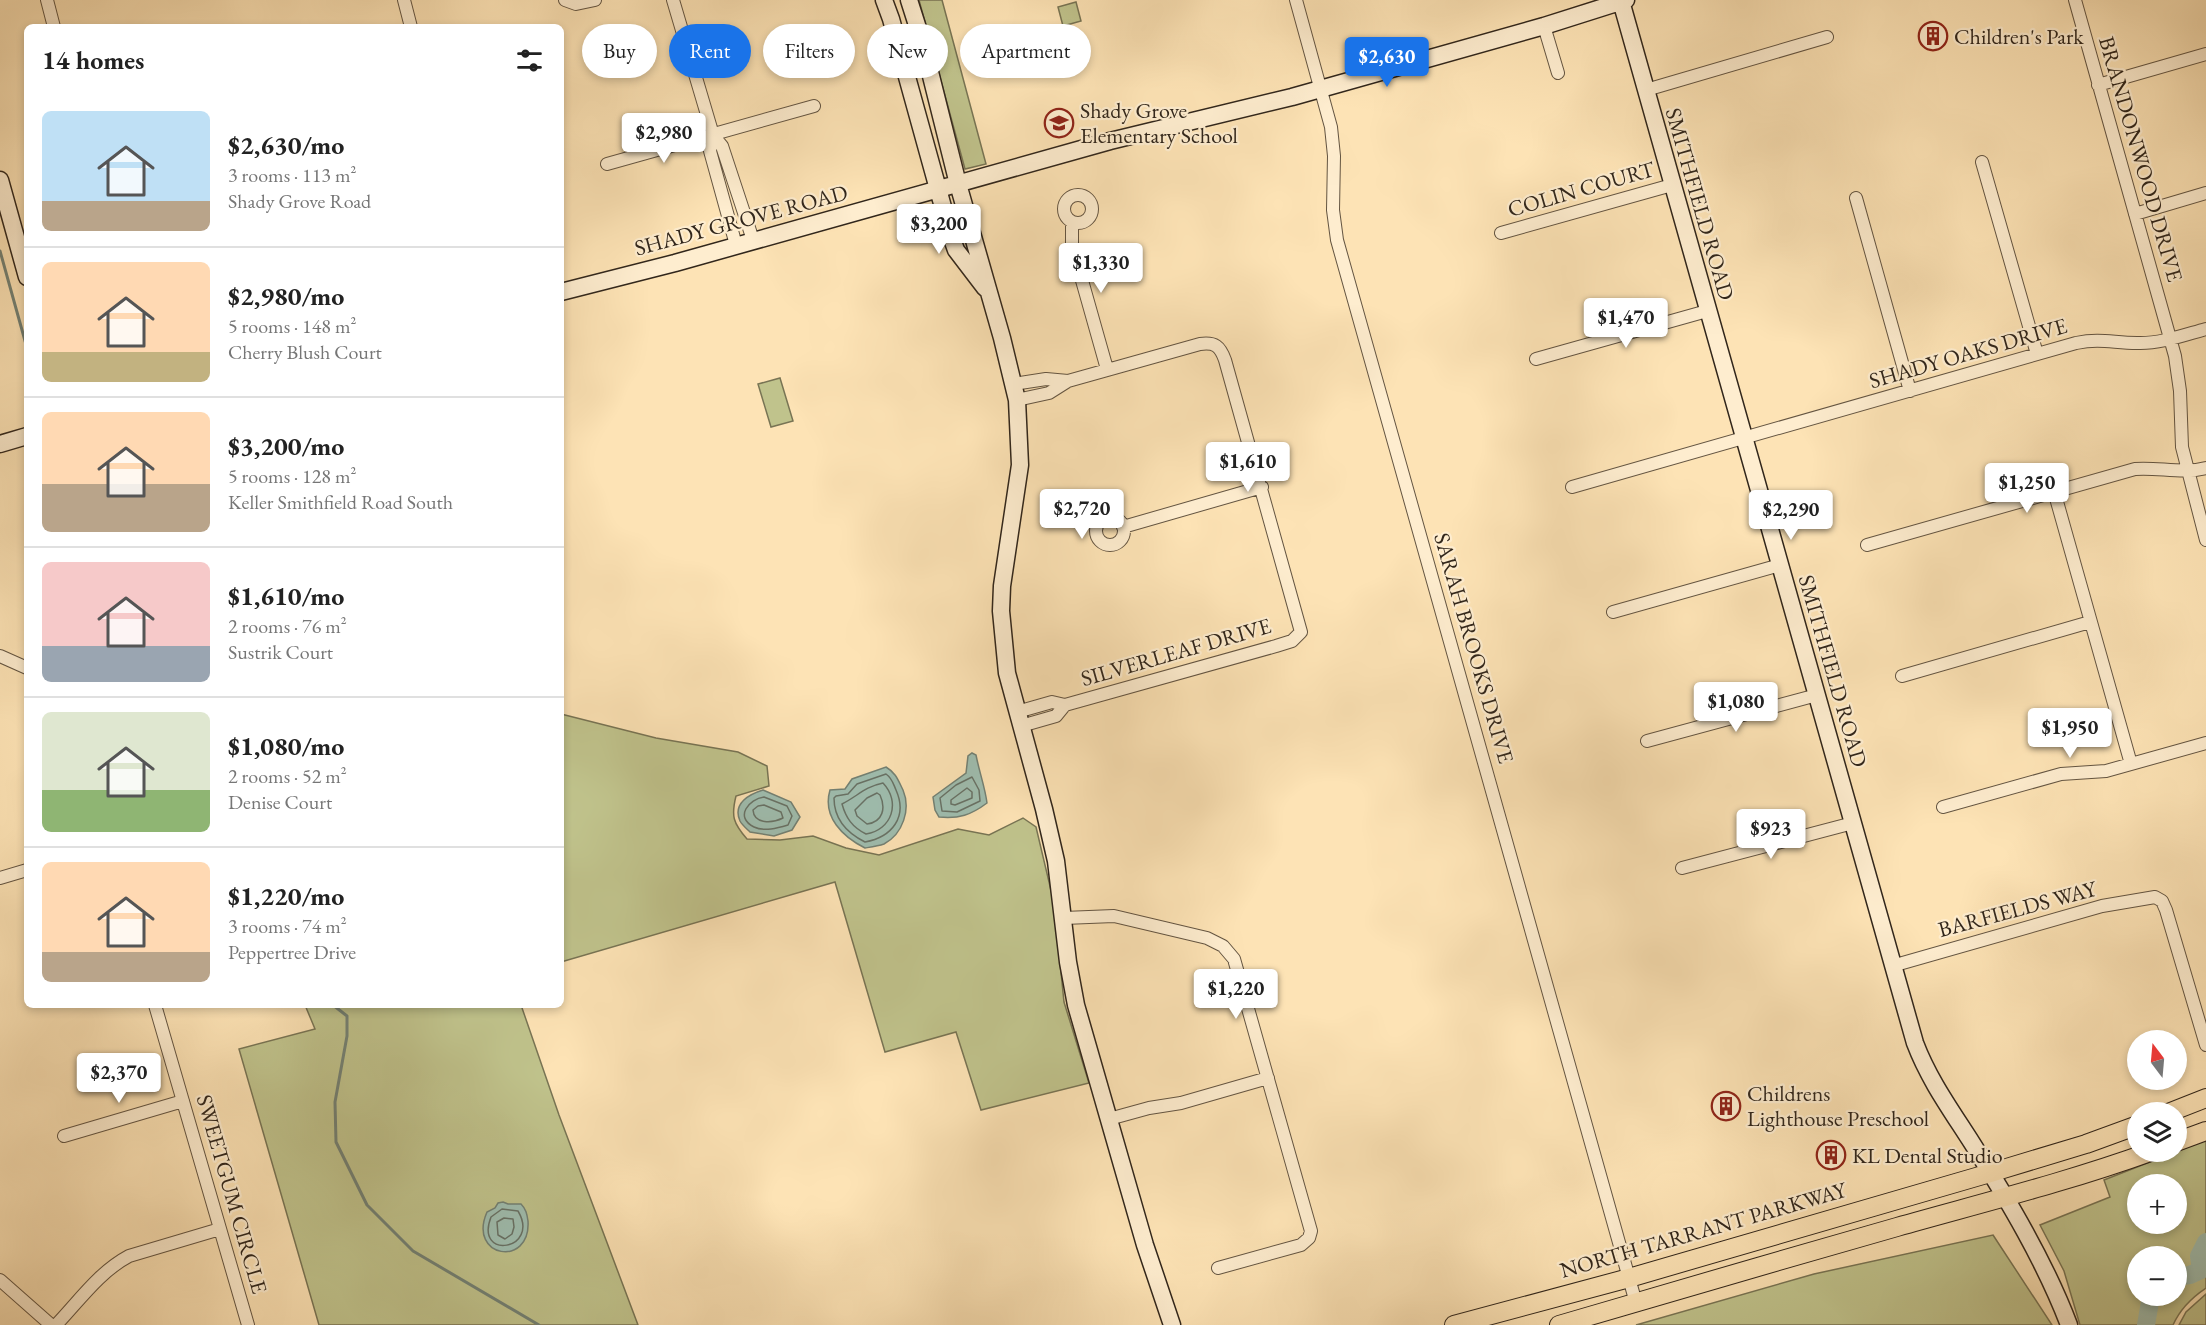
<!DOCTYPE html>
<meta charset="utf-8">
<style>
body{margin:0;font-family:"EB Garamond",serif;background:#f2f2f2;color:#222;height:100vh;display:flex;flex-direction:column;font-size:22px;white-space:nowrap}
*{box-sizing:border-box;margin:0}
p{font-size:20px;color:#767676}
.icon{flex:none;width:33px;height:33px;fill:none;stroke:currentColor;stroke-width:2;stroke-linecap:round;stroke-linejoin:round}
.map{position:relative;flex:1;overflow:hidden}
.drawer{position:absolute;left:24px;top:24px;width:540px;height:984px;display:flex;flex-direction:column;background:#fff;border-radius:9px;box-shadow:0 3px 9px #0003}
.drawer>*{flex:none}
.banner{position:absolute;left:582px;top:24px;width:570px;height:54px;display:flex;gap:12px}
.needle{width:39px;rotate:344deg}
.fabs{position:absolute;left:2127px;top:1030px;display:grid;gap:12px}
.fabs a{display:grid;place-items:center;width:60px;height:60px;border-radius:50%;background:#fff;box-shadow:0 3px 9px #0003;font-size:30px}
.price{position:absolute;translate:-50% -51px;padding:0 14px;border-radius:6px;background:#fff;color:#222;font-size:20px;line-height:39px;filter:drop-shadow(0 2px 3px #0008)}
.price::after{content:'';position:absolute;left:50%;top:36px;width:18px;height:14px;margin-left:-9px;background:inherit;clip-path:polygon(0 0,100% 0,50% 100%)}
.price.active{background:#1a73e8;color:#fff}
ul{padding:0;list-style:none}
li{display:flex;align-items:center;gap:18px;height:150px;padding:0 18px}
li+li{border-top:2px solid #e0e0e0}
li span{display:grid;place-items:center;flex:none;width:168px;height:120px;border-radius:9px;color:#555}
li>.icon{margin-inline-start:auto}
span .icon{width:72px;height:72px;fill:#fffc;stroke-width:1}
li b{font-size:26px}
h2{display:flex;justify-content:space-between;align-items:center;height:72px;padding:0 18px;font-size:26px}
.chip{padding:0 21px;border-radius:27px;background:#fff;box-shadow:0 3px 9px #0003;font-size:21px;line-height:54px}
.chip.active{background:#1a73e8;color:#fff}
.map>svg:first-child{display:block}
.green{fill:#c0c38c;stroke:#787454;stroke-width:1.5;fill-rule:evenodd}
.water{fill:#9fbeb0;stroke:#738174;stroke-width:1.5}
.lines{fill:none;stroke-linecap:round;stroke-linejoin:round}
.shore{stroke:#687266;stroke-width:1.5}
.stream{stroke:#738174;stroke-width:3}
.river{stroke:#9fbeb0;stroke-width:18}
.street-casing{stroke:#645542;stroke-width:14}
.secondary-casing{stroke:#31261b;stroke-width:19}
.primary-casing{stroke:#31261b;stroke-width:20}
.street{stroke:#feedcf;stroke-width:12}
.secondary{stroke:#feedcf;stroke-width:16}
.primary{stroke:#fde3b5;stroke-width:18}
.labels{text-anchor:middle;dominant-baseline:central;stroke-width:4.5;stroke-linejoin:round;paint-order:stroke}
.poi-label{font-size:22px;fill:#31261b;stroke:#feedcf;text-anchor:start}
.street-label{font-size:22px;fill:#31261b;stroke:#feedcf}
</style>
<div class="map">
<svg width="2206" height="1325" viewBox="0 0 2206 1325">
<rect width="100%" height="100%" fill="#fde3b5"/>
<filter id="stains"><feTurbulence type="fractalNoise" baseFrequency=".00333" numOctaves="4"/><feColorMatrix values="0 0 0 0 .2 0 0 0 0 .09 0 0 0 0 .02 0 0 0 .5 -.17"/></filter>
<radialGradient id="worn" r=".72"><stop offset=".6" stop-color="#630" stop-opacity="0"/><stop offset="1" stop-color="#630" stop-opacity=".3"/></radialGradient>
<path class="green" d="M919,0H942L986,164L965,169Z
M1076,2L1081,21L1063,26L1058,7Z
M780,378L793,421L771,427L758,384Z
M561,714L656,738L738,752L767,766L769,786L736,796C731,816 733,823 747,839L780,840L813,836L846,848L879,855L958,829L989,835L1023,818L1036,827L1054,903L1064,1002L1089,1083L981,1110L956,1032L885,1052L835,882L561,962Z
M305,1005H521L559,1115L638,1325H319L239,1049L315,1029Z
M2206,1140V1288C2191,1298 2180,1309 2173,1325H2080L2064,1271L2040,1225L2110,1197L2104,1180ZM2138,1185H2176V1224H2138ZM2138,1257H2176V1296H2138Z
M1993,1235L2052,1325H1636L1814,1274Z
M2206,1294V1325H2179L2186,1312Z"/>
<path class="water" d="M972,753L976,755C979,771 985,787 987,803C971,815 959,819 939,817L935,810L933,797L966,773L968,756Z
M886,767C896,773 898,780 903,790C911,809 903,834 884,844C878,846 871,847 865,848C843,837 822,817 830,790L845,789L852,779Z
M763,790L791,802L800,817L792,830L774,836L750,832C747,829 742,825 740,821C732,803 750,794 763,790Z
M503,1202L508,1204H521C526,1209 527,1214 528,1221C531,1268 467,1258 487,1212L495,1208L498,1203Z"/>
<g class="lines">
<path class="shore" d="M886,774C892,778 893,783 896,790C908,817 892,837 865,842C847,833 834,819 834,798L836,796L848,794L857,784Z
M972,777L979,790L980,801L957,812L942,811L940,798L956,785Z
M883,783C901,802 892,830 866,834C852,827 846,818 842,804C858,796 864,787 883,783Z
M967,788L972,792V798L955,805L951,804V800Z
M877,793L880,795C886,808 883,822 867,824L857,816L855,810L867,798Z
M764,797L787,806L792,816L788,825C778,828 764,832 754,827C734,817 749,799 764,797Z
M764,805L781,812L783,818C773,823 754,825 753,810L758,806Z
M502,1209L518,1211C541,1250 474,1261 491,1217Z
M504,1218L513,1219L514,1227L512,1234L505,1239L498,1235L497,1222Z"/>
<path class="stream" d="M0,251L27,348
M333,1005L347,1016V1036L335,1102L336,1142L367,1205L413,1251L539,1325"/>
<path class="river" d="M2176,1277L2190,1275L2201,1270L2199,1256L2206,1242
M2146,1325L2151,1296"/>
<g class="street-casing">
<path id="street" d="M47,0L54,27
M404,0L411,27
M565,0L576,4L595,0
M673,0L713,135L722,146L753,240
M1296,0L1331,127L1334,156L1333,210L1337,240L1636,1303
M2075,0L2175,356L2180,391L2182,447L2206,540
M1544,26L1558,73
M2098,85L2206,54
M1646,90L1827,37
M713,135L710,151L736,245
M1982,162L2037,354
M607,164L814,106
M1064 209a14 14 0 1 1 28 0a14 14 0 1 1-28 0Z
M1856,198L1910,391
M2135,214L2206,193
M1072,222V245L1107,369
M1501,233L1672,185
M1536,359L1707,311
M1014,384L1046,379L1068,381
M1572,487L2076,343C2101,338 2113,343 2137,343C2160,344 2184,335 2206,329
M2054,491L2131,764
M1096 531a14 14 0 1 1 28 0a14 14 0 1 1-28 0Z
M1123,527L1262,487
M1867,545L2135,469C2158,467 2183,474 2206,468
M1613,612L1780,565
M0,656L27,668
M1902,676L2090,622
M1017,712L1052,702L1065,705L1276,646L1292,641L1301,632L1225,360C1220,346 1215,342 1200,344L1068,381L1049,393L1017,400
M1021,726L1056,716L1065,705
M1647,741L1817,695
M1943,807L2061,774L2106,771L2206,743
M1682,868L1853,823
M0,878L27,870
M1064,918L1114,916L1207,938L1223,946L1234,959L1311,1231L1309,1238L1301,1245L1218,1268
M1892,966L2102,906L2155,897L2162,901L2166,910L2206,1045
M155,1005L248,1325
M1109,1119L1149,1108L1181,1103L1268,1078
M64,1136L183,1101
M0,1280L51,1325
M56,1325C79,1301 99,1272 129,1256L220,1229"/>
</g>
<g class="secondary-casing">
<path id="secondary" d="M884,0L891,19L951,236L956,250L985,288
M909,0L923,44L958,184L1002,338L1017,400L1020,465L1002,586L1001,611L1007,673L1044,809L1056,861L1068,962L1076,1005L1145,1245L1172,1325
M1621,1L1915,1043C1929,1080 1951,1110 1972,1143C2008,1200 2045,1262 2069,1325
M0,180L27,277
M561,292L675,263L1110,141L1292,97L1544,26L1626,0
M0,444L27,436"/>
</g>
<g class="primary-casing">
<path id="primary" d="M2168,1113L2206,1098
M2176,1142L2206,1131
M1454,1325L1629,1278L1990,1173L2086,1144L2138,1125
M1559,1325C1672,1292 1784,1259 1897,1227C1982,1203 2067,1182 2150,1152"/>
</g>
<use href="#street" class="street"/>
<use href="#secondary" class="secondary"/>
<use href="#primary" class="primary"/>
</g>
<defs>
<g id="building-ring" transform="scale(1.5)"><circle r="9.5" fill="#feedcf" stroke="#8f2418" stroke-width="1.5"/><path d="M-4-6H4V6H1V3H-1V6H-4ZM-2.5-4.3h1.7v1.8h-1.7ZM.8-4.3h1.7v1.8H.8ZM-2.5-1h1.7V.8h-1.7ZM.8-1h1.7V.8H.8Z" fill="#8f2418"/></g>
<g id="school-ring" transform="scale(1.5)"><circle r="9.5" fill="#feedcf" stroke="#8f2418" stroke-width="1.5"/><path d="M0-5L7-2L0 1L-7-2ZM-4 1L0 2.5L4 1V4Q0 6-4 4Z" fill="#8f2418"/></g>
</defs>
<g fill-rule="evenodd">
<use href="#building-ring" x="1933" y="36"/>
<use href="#school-ring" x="1059" y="123"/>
<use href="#building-ring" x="1726" y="1106"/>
<use href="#building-ring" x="1831" y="1155"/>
</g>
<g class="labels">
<g class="poi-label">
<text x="1954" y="36">Children's Park</text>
<text x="1080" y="110">Shady Grove<tspan x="1080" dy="25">Elementary School</tspan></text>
<text x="1747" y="1093">Childrens<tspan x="1747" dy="25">Lighthouse Preschool</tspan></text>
<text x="1852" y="1155">KL Dental Studio</text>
</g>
<g class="street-label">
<text transform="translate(2141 159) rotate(74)">BRANDONWOOD DRIVE</text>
<text transform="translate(1581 189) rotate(-16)">COLIN COURT</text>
<text transform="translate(1700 204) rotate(74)">SMITHFIELD ROAD</text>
<text transform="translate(741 220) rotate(-15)">SHADY GROVE ROAD</text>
<text transform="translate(1968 353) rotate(-16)">SHADY OAKS DRIVE</text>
<text transform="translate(1474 648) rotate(74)">SARAH BROOKS DRIVE</text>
<text transform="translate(1176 652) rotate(-16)">SILVERLEAF DRIVE</text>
<text transform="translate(1833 671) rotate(74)">SMITHFIELD ROAD</text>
<text transform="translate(2017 909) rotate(-15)">BARFIELDS WAY</text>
<text transform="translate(232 1194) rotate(74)">SWEETGUM CIRCLE</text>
<text transform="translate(1703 1230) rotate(-16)">NORTH TARRANT PARKWAY</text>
</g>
</g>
<rect width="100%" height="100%" filter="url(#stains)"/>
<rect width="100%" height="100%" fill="url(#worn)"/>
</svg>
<div class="fabs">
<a><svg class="needle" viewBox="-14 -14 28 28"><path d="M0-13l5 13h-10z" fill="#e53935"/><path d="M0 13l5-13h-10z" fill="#767676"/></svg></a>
<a><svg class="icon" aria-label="layers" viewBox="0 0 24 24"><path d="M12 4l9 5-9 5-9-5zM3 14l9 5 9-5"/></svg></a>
<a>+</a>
<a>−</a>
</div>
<b class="price active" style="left:1387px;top:88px">$2,630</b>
<b class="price" style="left:664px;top:164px">$2,980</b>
<b class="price" style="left:939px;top:255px">$3,200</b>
<b class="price" style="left:1101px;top:294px">$1,330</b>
<b class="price" style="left:1626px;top:349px">$1,470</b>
<b class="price" style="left:1248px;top:493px">$1,610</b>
<b class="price" style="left:2027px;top:514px">$1,250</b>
<b class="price" style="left:1082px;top:540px">$2,720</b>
<b class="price" style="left:1791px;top:541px">$2,290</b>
<b class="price" style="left:1736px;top:733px">$1,080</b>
<b class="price" style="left:2070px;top:759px">$1,950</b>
<b class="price" style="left:1771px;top:860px">$923</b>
<b class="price" style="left:1236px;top:1020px">$1,220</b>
<b class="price" style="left:119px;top:1104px">$2,370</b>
<div class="banner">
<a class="chip">Buy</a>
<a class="chip active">Rent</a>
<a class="chip">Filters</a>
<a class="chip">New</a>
<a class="chip">Apartment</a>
</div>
<section class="drawer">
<h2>14 homes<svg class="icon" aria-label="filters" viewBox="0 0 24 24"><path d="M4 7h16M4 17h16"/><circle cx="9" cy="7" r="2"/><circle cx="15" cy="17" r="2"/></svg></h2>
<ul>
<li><span style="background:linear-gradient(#bfe0f5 75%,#b9a48a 0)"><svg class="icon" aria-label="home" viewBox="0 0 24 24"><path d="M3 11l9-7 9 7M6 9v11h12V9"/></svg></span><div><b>$2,630/mo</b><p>3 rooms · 113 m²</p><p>Shady Grove Road</p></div></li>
<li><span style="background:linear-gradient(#ffd9b3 75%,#c2b280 0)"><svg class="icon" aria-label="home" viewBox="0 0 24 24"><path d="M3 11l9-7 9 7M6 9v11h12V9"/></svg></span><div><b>$2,980/mo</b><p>5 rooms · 148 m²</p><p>Cherry Blush Court</p></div></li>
<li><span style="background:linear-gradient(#ffd9b3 60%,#b9a48a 0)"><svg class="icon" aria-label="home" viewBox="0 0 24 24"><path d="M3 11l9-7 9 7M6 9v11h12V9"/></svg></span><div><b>$3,200/mo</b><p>5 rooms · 128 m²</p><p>Keller Smithfield Road South</p></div></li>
<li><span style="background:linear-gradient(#f6c9c9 70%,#9aa5b1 0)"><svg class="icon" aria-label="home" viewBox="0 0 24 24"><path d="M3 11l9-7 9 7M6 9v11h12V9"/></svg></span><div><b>$1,610/mo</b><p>2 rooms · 76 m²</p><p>Sustrik Court</p></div></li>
<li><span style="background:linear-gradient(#dfe7d0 65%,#8fb573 0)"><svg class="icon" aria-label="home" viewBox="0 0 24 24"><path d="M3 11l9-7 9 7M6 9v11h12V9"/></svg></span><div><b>$1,080/mo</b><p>2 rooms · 52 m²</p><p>Denise Court</p></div></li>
<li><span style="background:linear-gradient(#ffd9b3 75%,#b9a48a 0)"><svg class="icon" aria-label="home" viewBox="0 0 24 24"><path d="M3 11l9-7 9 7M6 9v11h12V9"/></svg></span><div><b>$1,220/mo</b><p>3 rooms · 74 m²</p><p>Peppertree Drive</p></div></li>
</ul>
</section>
</div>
